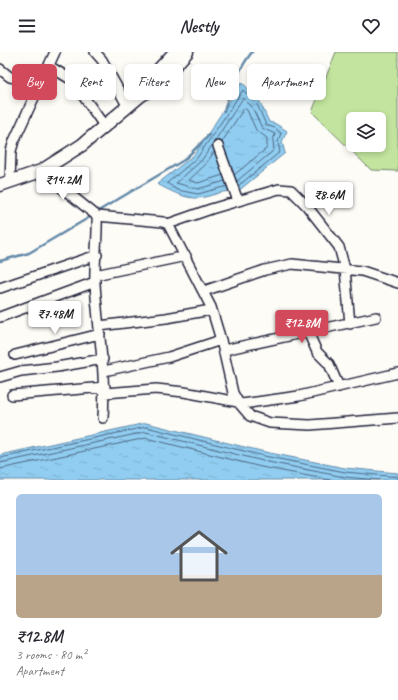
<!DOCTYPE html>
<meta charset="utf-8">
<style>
body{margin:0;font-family:Caveat,sans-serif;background:#f2f2f3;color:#2b2b33;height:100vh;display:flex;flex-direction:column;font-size:15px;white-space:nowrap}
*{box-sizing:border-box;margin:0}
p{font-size:13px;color:#7c7c81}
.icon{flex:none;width:22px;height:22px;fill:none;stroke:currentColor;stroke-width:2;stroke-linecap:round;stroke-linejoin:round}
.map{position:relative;height:428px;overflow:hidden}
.side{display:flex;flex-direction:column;background:#fff;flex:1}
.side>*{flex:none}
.top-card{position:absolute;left:12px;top:12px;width:374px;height:36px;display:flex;gap:8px}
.tools{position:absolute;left:346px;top:60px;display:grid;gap:8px}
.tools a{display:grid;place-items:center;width:40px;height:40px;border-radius:6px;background:#fff;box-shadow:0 2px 6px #0003;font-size:20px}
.price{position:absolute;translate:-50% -34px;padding:0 9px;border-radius:4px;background:#fff;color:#222;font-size:13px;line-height:26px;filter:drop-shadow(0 1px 2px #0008)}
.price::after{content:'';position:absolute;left:50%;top:24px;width:12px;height:9px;margin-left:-6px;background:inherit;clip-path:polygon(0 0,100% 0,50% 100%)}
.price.selected{background:#d1495b;color:#fff}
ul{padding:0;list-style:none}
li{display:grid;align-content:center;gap:8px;height:212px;padding:0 16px}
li+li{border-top:1px solid #e1e1e2}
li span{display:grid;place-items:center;height:124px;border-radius:6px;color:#555}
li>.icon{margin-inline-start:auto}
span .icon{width:72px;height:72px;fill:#fffc;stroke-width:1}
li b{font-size:17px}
.pill{padding:0 14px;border-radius:6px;background:#fff;box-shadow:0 2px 6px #0003;font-size:14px;line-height:36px}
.pill.selected{background:#d1495b;color:#fff}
header{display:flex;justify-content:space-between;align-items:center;height:52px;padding:0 16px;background:#fff;font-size:18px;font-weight:700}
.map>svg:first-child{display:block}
.grass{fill:#c2e49e;stroke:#72836c;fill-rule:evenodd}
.water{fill:url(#water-ripples);stroke:#6489a8}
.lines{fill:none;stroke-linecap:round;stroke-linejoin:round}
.shore{stroke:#4e6683;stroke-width:1}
.stream{stroke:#6489a8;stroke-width:2.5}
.minor-casing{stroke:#22223b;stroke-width:12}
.major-casing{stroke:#22223b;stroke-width:15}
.minor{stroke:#fdfcf7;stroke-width:9}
.major{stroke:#fdfcf7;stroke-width:12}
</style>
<header><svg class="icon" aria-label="menu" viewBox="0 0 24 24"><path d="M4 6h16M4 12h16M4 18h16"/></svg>Nestly<svg class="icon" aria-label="heart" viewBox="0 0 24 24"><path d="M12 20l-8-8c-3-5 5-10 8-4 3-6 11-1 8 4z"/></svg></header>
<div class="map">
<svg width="398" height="428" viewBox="0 0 398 428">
<defs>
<pattern id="water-ripples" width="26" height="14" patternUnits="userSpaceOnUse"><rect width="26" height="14" fill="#90cdf0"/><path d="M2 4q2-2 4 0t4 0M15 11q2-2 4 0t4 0" fill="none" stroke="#7cb0cf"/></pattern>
</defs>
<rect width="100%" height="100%" fill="#fdfcf7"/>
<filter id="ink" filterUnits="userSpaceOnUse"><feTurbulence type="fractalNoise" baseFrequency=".025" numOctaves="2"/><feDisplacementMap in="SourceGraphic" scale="8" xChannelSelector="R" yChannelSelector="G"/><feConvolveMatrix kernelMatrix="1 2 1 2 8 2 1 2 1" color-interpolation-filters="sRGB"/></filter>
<g filter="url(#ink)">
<path class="grass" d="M336,0H398V119L371,118L312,60ZM353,67H379V93H353Z"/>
<path class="water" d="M242,30L260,50L269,70L276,72L287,79L282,90L285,101L237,140C221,137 213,145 198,146C184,147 169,138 157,132L194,103Z
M146,371L265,400L345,416L398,421V428H0V403Z"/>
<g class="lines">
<path class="shore" d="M214,90L243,46L252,55L262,76L275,82L273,89L274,98L237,129
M222,90L244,56L247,58L256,78L267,86V96L234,123
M213,92L201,109L176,131L198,137L225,129
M214,100L205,113L189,128L198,131L223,123
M227,134L198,142L177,138L167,131L197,106L243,38L257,52L266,73L275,76L281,81L278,90L280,100L238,134
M0,406L146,375L264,404L345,420L398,425
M0,411L146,380L263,409L344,425L379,428
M0,417L146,386L261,415L330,428"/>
<path class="stream" d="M224,59C230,38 239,17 252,0
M100,158L184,108L209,83
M0,209L29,201L90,165"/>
<g class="minor-casing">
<path id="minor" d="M95,0L102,8L128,55
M49,14L72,28L105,75
M0,17L10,25L42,31
M218,94L238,149
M41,119L97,164L163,170L168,172L211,255L221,288L233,341L238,350L242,352L299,344L398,321
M10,130L11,99L14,89L55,0
M97,164C98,187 94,209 95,232C98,278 106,320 103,366
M168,172L211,157L279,137L291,138L306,153L339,195L345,217L350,272
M95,223L186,204
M0,236L97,203
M204,239L265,218L292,212L362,219L398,231
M0,265L95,230
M99,274L166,266L211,258
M308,280L317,300L329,312L339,335
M224,298L376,265
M15,303L100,282
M104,319L169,305L221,288
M0,325L21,319L57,315L103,307
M105,341L156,337L184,340L238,350L250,364L270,371L310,373L398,366
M12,343L105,335"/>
</g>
<g class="major-casing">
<path id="major" d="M141,41L151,26L175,0
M0,133L41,119L82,93L140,44L157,33L187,0"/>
</g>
<use href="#minor" class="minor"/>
<use href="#major" class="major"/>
</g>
</g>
</svg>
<div class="tools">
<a><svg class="icon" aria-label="layers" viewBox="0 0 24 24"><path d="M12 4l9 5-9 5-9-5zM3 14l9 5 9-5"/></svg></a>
</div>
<b class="price" style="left:63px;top:149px">₹14.2M</b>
<b class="price" style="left:329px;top:164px">₹8.6M</b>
<b class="price" style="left:55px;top:283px">₹7.48M</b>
<b class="price selected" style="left:302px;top:292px">₹12.8M</b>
<div class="top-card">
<a class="pill selected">Buy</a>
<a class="pill">Rent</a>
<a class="pill">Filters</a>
<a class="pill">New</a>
<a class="pill">Apartment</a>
</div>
</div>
<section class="side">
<ul>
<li><span style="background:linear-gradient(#a9c7e8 65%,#b9a48a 0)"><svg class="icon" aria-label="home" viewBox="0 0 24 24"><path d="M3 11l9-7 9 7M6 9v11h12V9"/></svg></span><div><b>₹12.8M</b><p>3 rooms · 80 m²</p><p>Apartment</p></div></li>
</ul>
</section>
